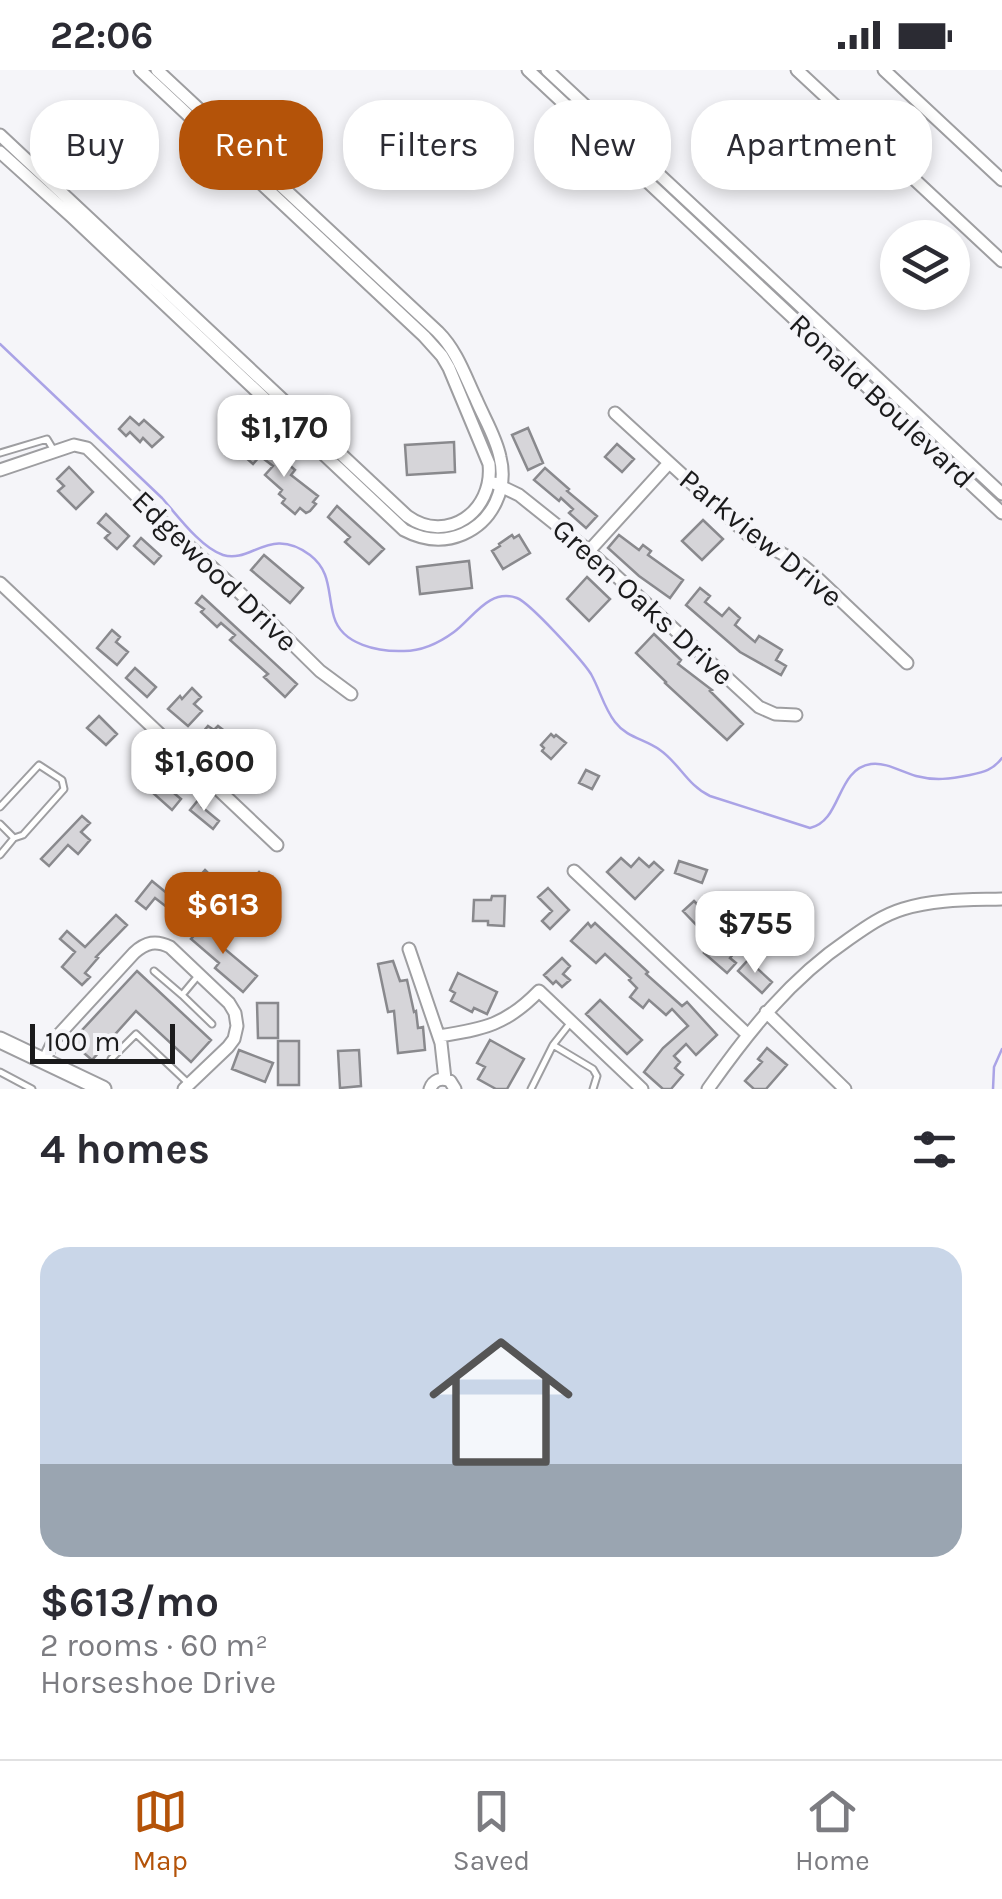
<!DOCTYPE html>
<meta charset="utf-8">
<style>
body{margin:0;font-family:Karla,sans-serif;background:#f2f2f3;color:#2b2b33;height:100vh;display:flex;flex-direction:column;font-size:38px;white-space:nowrap}
*{box-sizing:border-box;margin:0}
p{font-size:32px;color:#7c7c81}
.icon{flex:none;width:55px;height:55px;fill:none;stroke:currentColor;stroke-width:2;stroke-linecap:round;stroke-linejoin:round}
.map{position:relative;height:1019px;overflow:hidden}
.panel{display:flex;flex-direction:column;background:#fff;flex:1}
.panel>*{flex:none}
.guide{position:absolute;left:30px;top:30px;width:942px;height:90px;display:flex;gap:20px}
.controls{position:absolute;left:880px;top:150px;display:grid;gap:20px}
.controls a{display:grid;place-items:center;width:90px;height:90px;border-radius:50%;background:#fff;box-shadow:0 5px 15px #0003;font-size:50px}
.scale{position:absolute;left:30px;bottom:25px;width:145px;box-sizing:border-box;padding-left:10px;border:5px solid #1b1b1c;border-top:0;font-size:28px;line-height:35px;white-space:nowrap;color:#1b1b1c;-webkit-text-stroke:8px #f5f5f9;paint-order:stroke}
.price{position:absolute;translate:-50% -85px;padding:0 22px;border-radius:20px;background:#fff;color:#222;font-size:32px;line-height:65px;filter:drop-shadow(0 2px 5px #0008)}
.price::after{content:'';position:absolute;left:50%;top:60px;width:30px;height:22px;margin-left:-15px;background:inherit;clip-path:polygon(0 0,100% 0,50% 100%)}
.price.current{background:#b45309;color:#fff}
ul{padding:0;list-style:none}
li{display:grid;align-content:center;gap:20px;height:530px;padding:0 40px}
li span{display:grid;place-items:center;height:310px;border-radius:30px;color:#555}
li>.icon{margin-inline-start:auto}
span .icon{width:180px;height:180px;fill:#fffc;stroke-width:1}
li b{font-size:42px}
h2{display:flex;justify-content:space-between;align-items:center;height:120px;padding:0 40px;font-size:42px}
.tag{padding:0 35px;border-radius:40px;background:#fff;box-shadow:0 5px 15px #0003;font-size:35px;line-height:90px}
.tag.current{background:#b45309;color:#fff}
.status{display:flex;justify-content:space-between;align-items:center;height:70px;padding:0 50px;background:#fff;direction:ltr}
.status svg{height:28px;fill:currentColor}
.tab-bar{display:flex;justify-content:space-around;align-items:center;height:140px;border-top:2px solid #e1e1e2;background:#fff;font-size:28px;color:#7c7c81}
.tab-bar a{display:grid;justify-items:center;gap:5px}
.tab-bar .current{color:#b45309}
.map>svg:first-child{display:block}
.lines{fill:none;stroke-linecap:round;stroke-linejoin:round}
.stream{stroke:#aaa3e6;stroke-width:2.5}
.building{fill:#d6d5d9;stroke:#89898d;stroke-width:2.5}
.lane-casing{stroke:#9e9ea1;stroke-width:9}
.street-casing{stroke:#9e9ea1;stroke-width:15}
.secondary-casing{stroke:#9e9ea1;stroke-width:19}
.lane{stroke:#fff;stroke-width:5}
.street{stroke:#fff;stroke-width:11}
.secondary{stroke:#fff;stroke-width:15}
.labels{text-anchor:middle;dominant-baseline:central;stroke-width:8;stroke-linejoin:round;paint-order:stroke}
.street-label{font-size:30px;fill:#1b1b1c;stroke:#f5f5f9}
</style>
<div class="status"><b>22:06</b><svg viewBox="0 0 49 12"><path d="M0 12V9h3v3zM5 12V6h3v6zM10 12V3h3v9zM15 12V0h3v12zM26 1h20v11H26zM47 4h2v5h-2z"/></svg></div>
<div class="map">
<svg width="1002" height="1019" viewBox="0 0 1002 1019">
<rect width="100%" height="100%" fill="#f5f5f9"/>
<g class="lines">
<path class="stream" d="M0,274L162,428C177,445 201,478 223,485C251,494 270,455 310,485C332,502 327,523 334,547C342,575 379,582 404,581C423,581 439,573 454,562C473,548 489,518 517,528C530,533 582,590 591,604C600,620 604,638 615,652C627,668 645,669 660,680C679,693 688,716 710,726L810,758C842,751 836,699 871,694C887,692 901,702 916,706C935,711 950,709 970,705C984,702 993,700 1002,688
M993,1019L994,997L1002,979"/>
</g>
<path class="building" d="M130,347L139,355L144,350L163,367L152,377L143,368L140,372L130,362L126,366L119,359Z
M528,358L543,393L528,400L512,365Z
M261,370L295,400L291,405L318,426L313,432L316,434L310,441L306,443L300,438L295,444L282,433L285,429L279,424L282,420L265,405L273,396L260,386L253,394L245,387Z
M454,372L455,402L407,405L405,375Z
M617,374L634,389L622,402L605,387Z
M69,397L93,422L76,439L58,421L64,416L57,409Z
M545,398L569,419L567,421L597,446L586,458L569,443L573,439L561,428L559,431L534,410Z
M337,436L384,479L369,494L345,472L350,467L328,447Z
M106,444L129,466L117,479L105,468L110,463L98,453Z
M703,450L723,469L702,490L682,471Z
M512,465L514,468L519,465L530,483L503,499L492,481L500,476L499,474Z
M619,465L639,480L643,475L651,481L648,485L683,510L670,528L639,506L608,478Z
M141,468L161,486L154,494L134,476Z
M264,485L303,518L290,533L251,500Z
M469,491L472,518L420,524L417,497Z
M587,507L610,529L589,551L567,529Z
M700,518L710,526L705,532L722,546L729,538L740,548L735,555L755,572L759,566L782,580L776,590L786,596L781,605L740,582L686,535Z
M202,526L297,614L285,627L264,607L268,604L230,570L235,565L221,553L217,557L201,542L204,539L196,533Z
M112,560L120,567L116,572L128,582L117,595L97,578Z
M654,564L681,590L678,594L712,620L710,621L743,654L727,670L665,613L666,612L636,583Z
M135,598L156,617L147,627L126,608Z
M192,618L201,627L194,634L202,641L188,656L168,639L180,626L182,629Z
M99,646L117,664L106,675L87,658Z
M208,656L214,660L218,656L231,666L221,678L202,663Z
M551,664L554,667L556,665L566,673L551,689L542,681L544,678L541,675Z
M586,700L599,706L592,719L579,713Z
M164,712L177,721L175,724L181,729L172,740L153,723Z
M199,729L205,734L202,737L219,751L213,759L190,740Z
M82,746L90,753L81,762L90,770L78,784L68,775L49,796L41,789Z
M621,788L631,797L639,788L649,797L654,792L663,800L635,829L607,802Z
M679,791L707,800L702,813L675,803Z
M205,800L216,811L212,815L236,837L228,845L196,810Z
M259,802L279,822L263,838L243,818Z
M152,811L174,829L168,838L155,828L146,839L136,831Z
M548,818L569,840L550,859L542,851L552,841L538,827Z
M492,826H505L504,856L488,855V851H473L474,830H491Z
M694,831L715,852L704,863L683,841Z
M116,845L127,855L96,887L98,888L85,903L90,907L82,915L62,897L75,882L60,869L67,861L85,877Z
M208,850L220,860L216,865L224,871L220,875L257,906L243,922L215,898L219,893L191,869Z
M588,853L591,857L595,853L648,902L646,904L682,936L687,932L717,965L696,985L686,974L674,986L680,992L675,998L683,1005L671,1019H663L644,1002L663,978L688,956L672,939L666,945L649,930L643,938L630,927L637,918L629,910L631,908L605,884L596,893L571,871Z
M714,872L721,878L725,874L734,883L730,888L736,893L727,903L704,883Z
M562,888L570,896L563,904L570,910L562,917L556,911L553,914L544,905Z
M748,890L772,912L762,923L738,901Z
M393,891L400,911L407,910L414,942L416,941L418,958L423,957L425,980L398,983L394,941L388,942L378,894Z
M137,901L211,970L191,992L136,941L92,990L71,972Z
M458,903L497,922L487,944L474,938L472,942L451,931L455,923L450,920Z
M600,930L642,970L627,984L586,944Z
M257,933H278V968H258Z
M490,970L524,989L507,1019H496L478,1009L485,997L477,993Z
M278,971H299V1015H278Z
M767,978L787,995L766,1019H754L745,1011L762,992L758,989Z
M239,980L273,993L265,1012L232,999Z
M359,980L361,1016L340,1018L338,981Z"/>
<g class="lines">
<g class="lane-casing">
<path id="lane" d="M0,383L47,369L53,379
M0,737L39,695L62,710L64,719L23,765L14,768L0,785
M0,754L14,768
M154,901L182,925
M197,907L182,925L212,954
M571,952L553,975L593,999L597,1006L593,1019
M111,989L136,964L187,1012
M0,1002L32,1019
M531,1019L553,975"/>
</g>
<g class="street-casing">
<path id="street" d="M528,0L1002,443
M547,0L1002,424
M797,0L1002,191
M884,0L1002,110
M0,65L407,446C447,475 494,441 489,394L449,298L442,286L424,266L140,0
M0,82L72,147L404,460C423,470 442,473 463,464C493,451 508,418 500,387C496,367 484,348 476,329C465,306 457,281 438,262L157,0
M615,343L748,465L801,494L813,504L907,593
M0,400L74,375L87,378L163,452L254,536L320,601L351,624
M494,413L519,425L589,481L759,637L775,644L796,645
M589,481L669,393
M0,513L277,775
M574,801L747,964
M409,879L441,973L445,1009
M766,942L845,1019
M439,966C484,959 506,955 539,921L642,1019
M44,991L54,970L134,883C146,872 156,870 170,877L229,933L235,943L237,956L234,969L228,977L184,1019
M430,1019C433,1010 441,1007 450,1011L455,1019
M708,1019C749,961 790,909 849,869C866,857 883,845 903,839C935,829 969,830 1002,829"/>
</g>
<g class="secondary-casing">
<path id="secondary" d="M0,970L103,1019"/>
</g>
<use href="#lane" class="lane"/>
<use href="#street" class="street"/>
<use href="#secondary" class="secondary"/>
</g>
<g class="labels">
<g class="street-label">
<text transform="translate(882 331) rotate(43)">Ronald Boulevard</text>
<text transform="translate(761 468) rotate(39)">Parkview Drive</text>
<text transform="translate(215 501) rotate(44)">Edgewood Drive</text>
<text transform="translate(643 532) rotate(42)">Green Oaks Drive</text>
</g>
</g>
</svg>
<div class="controls">
<a><svg class="icon" aria-label="layers" viewBox="0 0 24 24"><path d="M12 4l9 5-9 5-9-5zM3 14l9 5 9-5"/></svg></a>
</div>
<div class="scale">100 m</div>
<b class="price" style="left:284px;top:410px">$1,170</b>
<b class="price" style="left:204px;top:744px">$1,600</b>
<b class="price current" style="left:223px;top:887px">$613</b>
<b class="price" style="left:755px;top:906px">$755</b>
<div class="guide">
<a class="tag">Buy</a>
<a class="tag current">Rent</a>
<a class="tag">Filters</a>
<a class="tag">New</a>
<a class="tag">Apartment</a>
</div>
</div>
<section class="panel">
<h2>4 homes<svg class="icon" aria-label="filters" viewBox="0 0 24 24"><path d="M4 7h16M4 17h16"/><circle cx="9" cy="7" r="2"/><circle cx="15" cy="17" r="2"/></svg></h2>
<ul>
<li><span style="background:linear-gradient(#c9d6e8 70%,#9aa5b1 0)"><svg class="icon" aria-label="home" viewBox="0 0 24 24"><path d="M3 11l9-7 9 7M6 9v11h12V9"/></svg></span><div><b>$613/mo</b><p>2 rooms · 60 m²</p><p>Horseshoe Drive</p></div></li>
</ul>
</section>
<nav class="tab-bar">
<a class="current"><svg class="icon" aria-label="map" viewBox="0 0 24 24"><path d="M3 6l6-2 6 2 6-2v14l-6 2-6-2-6 2zM9 4v14M15 6v14"/></svg>Map</a>
<a><svg class="icon" aria-label="saved" viewBox="0 0 24 24"><path d="M7 4h10v16l-5-4-5 4z"/></svg>Saved</a>
<a><svg class="icon" aria-label="home" viewBox="0 0 24 24"><path d="M3 11l9-7 9 7M6 9v11h12V9"/></svg>Home</a>
</nav>
